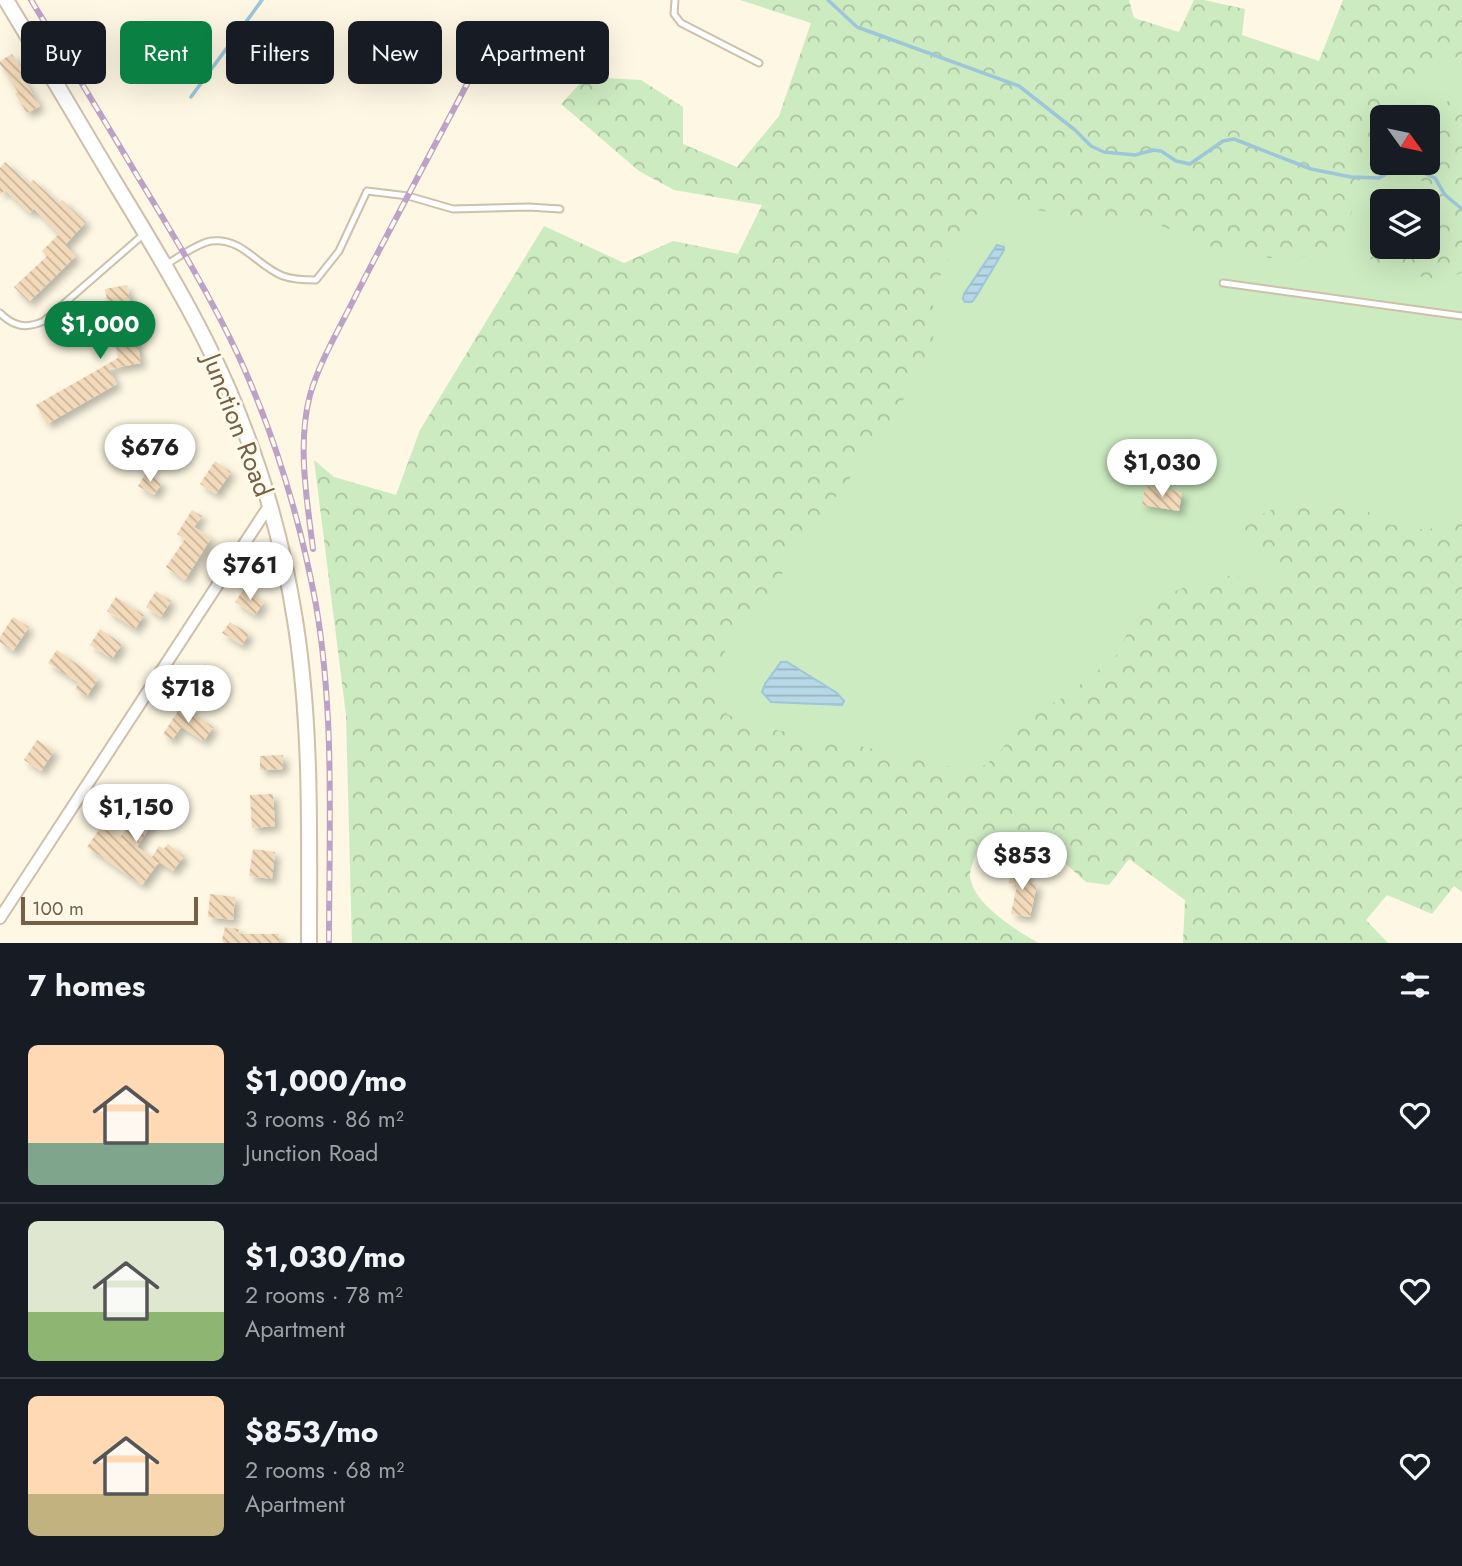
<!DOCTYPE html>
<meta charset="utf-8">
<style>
body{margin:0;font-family:Jost,sans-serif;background:#242831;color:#f1f3f6;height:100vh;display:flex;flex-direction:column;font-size:26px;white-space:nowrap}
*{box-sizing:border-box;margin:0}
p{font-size:23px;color:#9ea1a6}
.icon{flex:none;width:38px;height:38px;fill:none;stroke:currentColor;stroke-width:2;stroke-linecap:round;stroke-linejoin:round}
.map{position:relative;height:943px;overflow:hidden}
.drawer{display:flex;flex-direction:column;background:#171b24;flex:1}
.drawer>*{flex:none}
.hud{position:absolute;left:21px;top:21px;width:700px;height:63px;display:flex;gap:14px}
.needle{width:46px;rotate:123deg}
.controls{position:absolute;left:1370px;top:105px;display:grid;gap:14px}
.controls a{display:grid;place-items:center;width:70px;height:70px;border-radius:10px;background:#171b24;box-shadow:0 7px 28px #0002;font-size:35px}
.scale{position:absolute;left:21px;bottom:18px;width:177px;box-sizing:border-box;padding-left:7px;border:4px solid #766048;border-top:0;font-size:19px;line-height:24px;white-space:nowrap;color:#766048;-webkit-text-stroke:5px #fffaea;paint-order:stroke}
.price{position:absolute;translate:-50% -60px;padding:0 16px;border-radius:24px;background:#fff;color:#222;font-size:23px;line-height:46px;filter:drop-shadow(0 2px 4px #0008)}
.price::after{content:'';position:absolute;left:50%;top:42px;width:21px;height:16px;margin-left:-10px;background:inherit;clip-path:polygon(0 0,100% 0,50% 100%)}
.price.on{background:#0b8043;color:#fff}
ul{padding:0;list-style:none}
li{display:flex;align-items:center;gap:21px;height:175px;padding:0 28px}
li+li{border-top:2px solid #363941}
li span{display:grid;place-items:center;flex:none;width:196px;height:140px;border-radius:10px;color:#555}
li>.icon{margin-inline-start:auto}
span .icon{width:84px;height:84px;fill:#fffc;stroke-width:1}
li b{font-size:30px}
h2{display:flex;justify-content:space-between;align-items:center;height:84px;padding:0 28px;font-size:30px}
.pill{padding:0 24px;border-radius:10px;background:#171b24;box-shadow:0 7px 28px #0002;font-size:24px;line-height:63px}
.pill.on{background:#0b8043;color:#fff}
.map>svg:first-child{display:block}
.green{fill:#ccebc1;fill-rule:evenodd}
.forest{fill:url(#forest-crowns)}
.water{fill:url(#water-rules);stroke:#9dc6d9;stroke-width:2}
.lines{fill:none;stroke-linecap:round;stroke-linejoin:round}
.stream{stroke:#9dc6d9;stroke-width:3.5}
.building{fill:url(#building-back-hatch);filter:url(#shadow)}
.service-casing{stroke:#cec0aa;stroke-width:9}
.minor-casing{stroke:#cec0aa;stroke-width:14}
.tertiary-casing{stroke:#cec0aa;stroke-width:18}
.service{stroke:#fff;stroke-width:5}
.minor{stroke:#fff;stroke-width:10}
.tertiary{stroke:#fff;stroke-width:14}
.rail-casing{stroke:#bba2c6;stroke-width:6}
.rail{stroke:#fffaea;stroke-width:3.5;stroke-dasharray:10;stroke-linecap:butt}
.labels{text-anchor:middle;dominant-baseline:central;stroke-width:6;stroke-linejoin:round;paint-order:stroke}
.street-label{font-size:26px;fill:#766048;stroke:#fffaea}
</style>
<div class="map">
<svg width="1462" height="943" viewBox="0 0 1462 943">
<defs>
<pattern id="forest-crowns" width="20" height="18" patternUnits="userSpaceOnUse" patternTransform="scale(1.75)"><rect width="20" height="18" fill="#ccebc1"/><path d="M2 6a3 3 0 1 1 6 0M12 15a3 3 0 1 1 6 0" fill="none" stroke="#aac29f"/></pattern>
<pattern id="water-rules" width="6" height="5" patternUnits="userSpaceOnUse" patternTransform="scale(1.75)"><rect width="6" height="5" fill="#b7d8e7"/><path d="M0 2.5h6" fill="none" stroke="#99b3bd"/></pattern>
<pattern id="building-back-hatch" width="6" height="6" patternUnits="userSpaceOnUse" patternTransform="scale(1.75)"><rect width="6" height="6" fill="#f3daba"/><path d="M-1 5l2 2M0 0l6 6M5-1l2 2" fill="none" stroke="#c9b499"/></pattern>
<filter id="shadow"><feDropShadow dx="5" dy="5" stdDeviation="3.5" flood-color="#0004"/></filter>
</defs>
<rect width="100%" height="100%" fill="#fdf7e3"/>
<path class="green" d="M1462,22V523L1006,794L599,705L980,161ZM1382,117H1428V163H1382ZM1382,201H1428V247H1382Z"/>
<path class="forest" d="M740,0H1129L1134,18L1179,32L1194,0H1204L1245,9L1242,35L1319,61L1343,0H1462V55C1429,67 1403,87 1385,117H1382C1381,128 1372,137 1368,147C1358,181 1354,217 1337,249L1316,257L1294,256L1270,258L1209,246L1150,221L1124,224L1011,206L995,199L969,221L932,291L934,327L932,352L879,440L787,561L773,598L728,641L715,683L727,714L751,726L834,740L947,766L979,769L997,756L1021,722L1067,695L1116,656L1130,628L1171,593L1215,574L1289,585L1268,561L1243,546L1241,525L1293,499L1349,500L1388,524L1428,530L1462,515V892L1454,886L1432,914L1387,895L1366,920L1388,943H1183L1185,900L1129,859L1109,885L1086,882L1058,857L1052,838C1023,831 1004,831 978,847C976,855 971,866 970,874C970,902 1016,930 1038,943H352L346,715L314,460L334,477L396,495L420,430L544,226L624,263L673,241L738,254L762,205L674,190L639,171L561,104L586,77L641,80L683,107V144L737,167L779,116L811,23Z
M1462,91V273L1439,280L1377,268L1370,259L1382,213V247H1428V201H1387L1394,189L1435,195L1449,192L1403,173L1405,163H1428V121L1454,95Z"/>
<path class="water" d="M997,245L1004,247V250L977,295L972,302H965L963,299L964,294Z
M781,662H787L837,693L844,701L842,705L771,702L762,692L765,684Z"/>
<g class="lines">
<path class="stream" d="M828,0L857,27L1019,86L1075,130L1091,146L1104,152L1135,155L1153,150L1161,151L1176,161L1190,164L1223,141L1234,139L1311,169L1351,177L1379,178L1397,168L1416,170L1435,178L1445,195L1462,209
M191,97L262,0"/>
</g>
<path class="building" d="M12,54L22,70L19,72L40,106L27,113L15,94L18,92L0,64V61Z
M5,162L29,184L33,180L58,203L62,200L86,222L65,245L76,256L29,302L14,287L47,256L42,251L59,234L34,209L30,213L5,190L0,195V168Z
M127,285L141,363L109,369L117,384L47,424L36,405L118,358L105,289Z
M215,461L231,472L216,494L200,484Z
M146,473L162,483L154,495L138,486Z
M1145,486L1182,492L1179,511L1142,505Z
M192,510L202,516L194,527L211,538L185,580L166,567L185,539L177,534Z
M244,589L264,602L255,615L235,602Z
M156,591L171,601L161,617L146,607Z
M116,597L144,615L135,629L107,611Z
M13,617L29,627L13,651L0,642V637Z
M230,622L249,634L242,645L222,633Z
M100,629L122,644L112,659L90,645Z
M57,650L98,679L87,696L75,689L79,683L48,663Z
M205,664L216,671L200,695L190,688Z
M182,705L213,727L204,741L181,727L172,740L163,734Z
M37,740L54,751L41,771L24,760Z
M283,755V769L260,770V756Z
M153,789L168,799L137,847L152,857L159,846L164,849L168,844L184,856L173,871L159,862L142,885L87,847L103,824L121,836Z
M273,794L275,826L252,828L250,795Z
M253,849L275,852L272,879L249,876Z
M1012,866L1028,869L1025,882L1037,884L1030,917L1011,914L1017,885L1009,883Z
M210,894L235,897L233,920L208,917Z
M225,927L239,929L238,934H279V943H224L222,940Z"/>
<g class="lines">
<g class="service-casing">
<path id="service" d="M675,0L674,14L681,23L759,63
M167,264C179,257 198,243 211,241C242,237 257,266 283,276C294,280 305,280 316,280L339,251L367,191L408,196L453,209L529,207L560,209
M1223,283L1462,316
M0,313C14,327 26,329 44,321L144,234"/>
</g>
<g class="minor-casing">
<path id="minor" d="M0,918L269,506"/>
</g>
<g class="tertiary-casing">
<path id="tertiary" d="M6,0C45,64 82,128 120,191C167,268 214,346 245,431C268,491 285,556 295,620C312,726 309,836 309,943"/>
</g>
<use href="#service" class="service"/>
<use href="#minor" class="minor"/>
<use href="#tertiary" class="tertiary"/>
<g class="rail-casing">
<path id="rail" d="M31,0C67,59 103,118 138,177C174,236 210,295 239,357C275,436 300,519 316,605C335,716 329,830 329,943
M313,549C307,500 297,444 310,395C320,360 341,326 357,293C395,219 435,145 474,71"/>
</g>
<use href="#rail" class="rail"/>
</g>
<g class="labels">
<g class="street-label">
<text transform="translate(238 425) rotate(69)">Junction Road</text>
</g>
</g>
</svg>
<div class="controls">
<a><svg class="needle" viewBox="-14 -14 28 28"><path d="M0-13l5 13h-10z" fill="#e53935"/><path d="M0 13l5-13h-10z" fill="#9ea1a6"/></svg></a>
<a><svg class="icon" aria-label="layers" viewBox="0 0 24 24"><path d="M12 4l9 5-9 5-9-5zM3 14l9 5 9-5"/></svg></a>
</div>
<div class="scale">100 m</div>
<b class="price on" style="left:100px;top:361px">$1,000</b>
<b class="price" style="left:150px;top:484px">$676</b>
<b class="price" style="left:1162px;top:499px">$1,030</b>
<b class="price" style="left:250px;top:602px">$761</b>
<b class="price" style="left:188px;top:725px">$718</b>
<b class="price" style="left:136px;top:844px">$1,150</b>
<b class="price" style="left:1022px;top:892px">$853</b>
<div class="hud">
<a class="pill">Buy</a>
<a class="pill on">Rent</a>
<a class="pill">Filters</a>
<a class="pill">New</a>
<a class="pill">Apartment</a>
</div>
</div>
<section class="drawer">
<h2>7 homes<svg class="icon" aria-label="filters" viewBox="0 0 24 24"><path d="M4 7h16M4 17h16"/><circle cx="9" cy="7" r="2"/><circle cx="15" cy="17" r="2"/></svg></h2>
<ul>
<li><span style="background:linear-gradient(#ffd9b3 70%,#7fa58c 0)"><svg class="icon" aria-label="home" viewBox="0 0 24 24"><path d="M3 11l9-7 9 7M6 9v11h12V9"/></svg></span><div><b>$1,000/mo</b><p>3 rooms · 86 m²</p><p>Junction Road</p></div><svg class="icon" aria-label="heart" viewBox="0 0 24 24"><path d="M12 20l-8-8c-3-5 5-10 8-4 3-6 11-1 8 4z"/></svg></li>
<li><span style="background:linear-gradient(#dfe7d0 65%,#8fb573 0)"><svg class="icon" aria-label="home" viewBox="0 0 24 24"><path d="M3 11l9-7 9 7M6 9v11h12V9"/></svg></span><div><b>$1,030/mo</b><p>2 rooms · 78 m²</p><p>Apartment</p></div><svg class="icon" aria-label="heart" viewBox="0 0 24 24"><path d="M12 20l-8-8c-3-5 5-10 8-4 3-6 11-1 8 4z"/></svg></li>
<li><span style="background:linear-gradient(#ffd9b3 70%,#c2b280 0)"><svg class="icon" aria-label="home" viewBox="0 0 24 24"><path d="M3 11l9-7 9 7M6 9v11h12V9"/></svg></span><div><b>$853/mo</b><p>2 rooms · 68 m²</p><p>Apartment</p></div><svg class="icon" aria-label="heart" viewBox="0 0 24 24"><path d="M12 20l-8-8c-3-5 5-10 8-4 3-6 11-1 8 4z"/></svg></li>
</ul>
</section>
